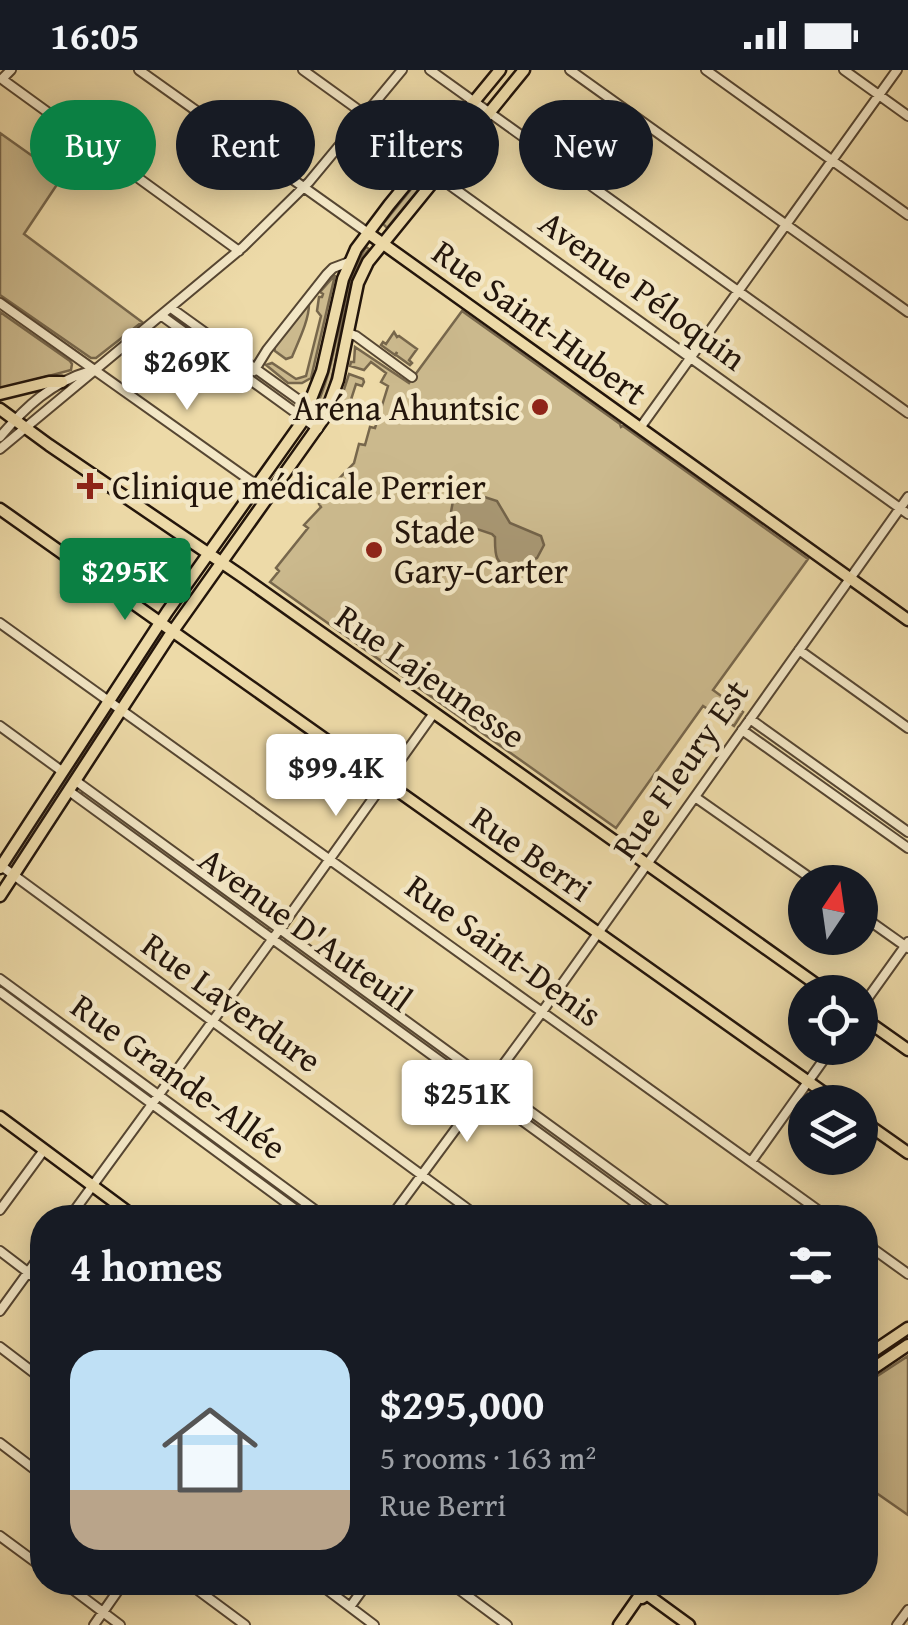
<!DOCTYPE html>
<meta charset="utf-8">
<style>
body{margin:0;font-family:"Gentium Book Plus",serif;background:#242831;color:#f1f3f6;height:100vh;display:flex;flex-direction:column;font-size:38px;white-space:nowrap}
*{box-sizing:border-box;margin:0}
p{font-size:32px;color:#9ea1a6}
.icon{flex:none;width:55px;height:55px;fill:none;stroke:currentColor;stroke-width:2;stroke-linecap:round;stroke-linejoin:round}
.map{position:relative;flex:1;overflow:hidden}
.drawer{position:absolute;left:30px;top:1135px;width:848px;height:390px;display:flex;flex-direction:column;background:#171b24;border-radius:40px;box-shadow:0 5px 25px #0003}
.drawer>*{flex:none}
.guide{position:absolute;left:30px;top:30px;width:850px;height:90px;display:flex;gap:20px}
.needle{width:65px;rotate:13deg}
.buttons{position:absolute;left:788px;top:795px;display:grid;gap:20px}
.buttons a{display:grid;place-items:center;width:90px;height:90px;border-radius:50%;background:#171b24;box-shadow:0 5px 25px #0003;font-size:50px}
.price{position:absolute;translate:-50% -85px;padding:0 22px;border-radius:10px;background:#fff;color:#222;font-size:32px;line-height:65px;filter:drop-shadow(0 2px 5px #0008)}
.price::after{content:'';position:absolute;left:50%;top:60px;width:30px;height:22px;margin-left:-15px;background:inherit;clip-path:polygon(0 0,100% 0,50% 100%)}
.price.active{background:#0b8043;color:#fff}
ul{padding:0;list-style:none}
li{display:flex;align-items:center;gap:30px;height:250px;padding:0 40px}
li span{display:grid;place-items:center;flex:none;width:280px;height:200px;border-radius:30px;color:#555}
li>.icon{margin-inline-start:auto}
span .icon{width:120px;height:120px;fill:#fffc;stroke-width:1}
li b{font-size:42px}
h2{display:flex;justify-content:space-between;align-items:center;height:120px;padding:0 40px;font-size:42px}
.chip{padding:0 35px;border-radius:45px;background:#171b24;box-shadow:0 5px 25px #0003;font-size:35px;line-height:90px}
.chip.active{background:#0b8043;color:#fff}
.status{display:flex;justify-content:space-between;align-items:center;height:70px;padding:0 50px;background:#171b24;direction:ltr}
.status svg{height:28px;fill:currentColor}
.map>svg:first-child{display:block}
.green{fill:#cbb98d;stroke:#77674c;stroke-width:2.5}
.water{fill:#a89773;stroke:#736349;stroke-width:2.5}
.lines{fill:none;stroke-linecap:round;stroke-linejoin:round}
.minor-casing{stroke:#564632;stroke-width:12}
.major-casing{stroke:#23150b;stroke-width:15}
.minor{stroke:#f3e7c6;stroke-width:8}
.major{stroke:#eddaa8;stroke-width:10}
.poi-dot{fill:#8f2418;stroke:#f3e7c6;stroke-width:4}
.labels{text-anchor:middle;dominant-baseline:central;stroke-width:9;stroke-linejoin:round;paint-order:stroke}
.street-label{font-size:35px;fill:#23150b;stroke:#f3e7c6}
.poi-label{font-size:35px;fill:#23150b;stroke:#f3e7c6;text-anchor:start}
</style>
<div class="status"><b>16:05</b><svg viewBox="0 0 49 12"><path d="M0 12V9h3v3zM5 12V6h3v6zM10 12V3h3v9zM15 12V0h3v12zM26 1h20v11H26zM47 4h2v5h-2z"/></svg></div>
<div class="map">
<svg width="908" height="1555" viewBox="0 0 908 1555">
<rect width="100%" height="100%" fill="#eddaa8"/>
<filter id="stains"><feTurbulence type="fractalNoise" baseFrequency=".002" numOctaves="4"/><feColorMatrix values="0 0 0 0 .2 0 0 0 0 .09 0 0 0 0 .02 0 0 0 .5 -.17"/></filter>
<radialGradient id="worn" r=".72"><stop offset=".6" stop-color="#630" stop-opacity="0"/><stop offset="1" stop-color="#630" stop-opacity=".3"/></radialGradient>
<path class="green" d="M471,45L476,49L440,94L435,90Z
M0,63L62,107L24,164L142,252L96,288H91L0,225Z
M420,108L425,112L387,158L383,154Z
M366,177L369,179C335,222 345,283 324,331L319,330C340,280 338,223 366,177Z
M335,205L311,308L302,313H288L266,295L272,293L296,309L306,306L321,246L317,241L319,227H322L323,224L320,222Z
M309,234C309,250 299,270 292,287L286,289L275,281L274,276Z
M462,241L620,354L621,357L623,356L808,489L713,620L743,642L734,656L703,636L616,758L270,512L279,501L276,498L308,458L304,455L321,437L319,434L336,417L334,414L354,393L359,374L365,375L370,357L375,358L388,316L381,312L386,303L371,292L364,300L350,296L351,292H354L355,277L409,313Z
M0,242L70,291L72,294L71,300L0,319Z
M394,262L397,267L399,266L417,279L409,290L412,293L410,295L396,285L397,282L395,285L381,275L383,272L386,274Z
M349,304L363,309L364,312L362,316L356,314L347,342H341L339,348L337,341Z
M84,720L270,856L267,861L80,726Z
M287,868L479,1008L476,1013L284,873Z
M0,912L150,1022L146,1026L0,919Z
M500,1023L669,1146L668,1147H661L498,1029L497,1026Z
M166,1033L321,1147H312L162,1038Z
M908,1286V1445L865,1415V1314Z"/>
<path class="water" d="M469,422L497,431L510,453L541,466L544,475L537,488L514,499C494,495 495,484 495,467L492,464L459,453L451,442L453,431Z"/>
<g class="lines">
<g class="minor-casing">
<path id="minor" d="M11,0L2,9L6,12L239,181
M139,0L368,163
M303,0L360,41L366,55L908,444
M430,0L908,343
M570,0L908,242
M706,0L908,145
M844,0L908,46
M0,233L258,416
M171,238L324,348
M162,246L318,359
M348,263L356,266L412,307
M254,301L267,280L327,204L333,198L349,192
M640,358L897,0
M0,367C25,337 52,312 90,301
M0,379L243,177L309,112L402,0
M0,553L829,1148
M799,580L908,658
M750,649L908,762
M0,656L63,702
M742,660L908,778
M76,711L677,1148
M69,721L656,1148
M695,727L816,812
M0,795L480,1148
M860,844L908,878
M0,909L326,1148
M0,922L307,1148
M860,939L908,872
M751,1092L832,978
M0,1140L44,1080
M69,1148L282,856L434,643
M390,1148L542,942L908,427
M865,1173L908,1204
M0,1181L42,1213
M0,1241L42,1183
M0,1277L42,1309
M865,1280L877,1296
M0,1373L42,1405
M0,1466L42,1497
M63,1512L120,1555
M187,1512L245,1555
M317,1512L374,1555
M449,1512L507,1555
M350,1537L368,1512
M94,1555L124,1512
M897,1555L908,1540"/>
</g>
<g class="major-casing">
<path id="major" d="M368,163L908,550
M0,324L49,312H62
M0,339L49,375L240,505L827,922
M0,439L837,1032
M0,798L167,542L302,352L322,301L343,209L356,179L389,135L500,0
M0,826L168,568L324,348L338,310L358,213L368,192L524,0
M860,946L908,980
M0,1047L136,1148
M860,1049L908,1083
M865,1287L908,1258
M865,1304L908,1275
M630,1512L689,1555
M642,1528L665,1512
M619,1555L649,1512"/>
</g>
<use href="#minor" class="minor"/>
<use href="#major" class="major"/>
</g>
<g class="poi-dot">
<circle cx="540" cy="337" r="10"/>
<path d="M85 401h10v10h10v10h-10v10h-10v-10h-10v-10h10z"/>
<circle cx="374" cy="480" r="10"/>
</g>
<g class="labels">
<g class="street-label">
<text transform="translate(643 220) rotate(36)">Avenue Péloquin</text>
<text transform="translate(540 252) rotate(36)">Rue Saint-Hubert</text>
<text transform="translate(431 606) rotate(35)">Rue Lajeunesse</text>
<text transform="translate(680 699) rotate(-55)">Rue Fleury Est</text>
<text transform="translate(532 783) rotate(35)">Rue Berri</text>
<text transform="translate(306 859) rotate(36)">Avenue D'Auteuil</text>
<text transform="translate(504 880) rotate(36)">Rue Saint-Denis</text>
<text transform="translate(232 932) rotate(36)">Rue Laverdure</text>
<text transform="translate(179 1006) rotate(36)">Rue Grande-Allée</text>
</g>
<g class="poi-label">
<text x="520" y="337" text-anchor="end">Aréna Ahuntsic</text>
<text x="112" y="416">Clinique médicale Perrier</text>
<text x="394" y="460">Stade<tspan x="394" dy="40">Gary-Carter</tspan></text>
</g>
</g>
<rect width="100%" height="100%" filter="url(#stains)"/>
<rect width="100%" height="100%" fill="url(#worn)"/>
</svg>
<div class="buttons">
<a><svg class="needle" viewBox="-14 -14 28 28"><path d="M0-13l5 13h-10z" fill="#e53935"/><path d="M0 13l5-13h-10z" fill="#9ea1a6"/></svg></a>
<a><svg class="icon" aria-label="locate" viewBox="0 0 24 24"><circle cx="12" cy="12" r="6"/><path d="M12 2v4M12 18v4M2 12h4M18 12h4"/></svg></a>
<a><svg class="icon" aria-label="layers" viewBox="0 0 24 24"><path d="M12 4l9 5-9 5-9-5zM3 14l9 5 9-5"/></svg></a>
</div>
<b class="price" style="left:187px;top:343px">$269K</b>
<b class="price active" style="left:125px;top:553px">$295K</b>
<b class="price" style="left:336px;top:749px">$99.4K</b>
<b class="price" style="left:467px;top:1075px">$251K</b>
<div class="guide">
<a class="chip active">Buy</a>
<a class="chip">Rent</a>
<a class="chip">Filters</a>
<a class="chip">New</a>
</div>
<section class="drawer">
<h2>4 homes<svg class="icon" aria-label="filters" viewBox="0 0 24 24"><path d="M4 7h16M4 17h16"/><circle cx="9" cy="7" r="2"/><circle cx="15" cy="17" r="2"/></svg></h2>
<ul>
<li><span style="background:linear-gradient(#bfe0f5 70%,#b9a48a 0)"><svg class="icon" aria-label="home" viewBox="0 0 24 24"><path d="M3 11l9-7 9 7M6 9v11h12V9"/></svg></span><div><b>$295,000</b><p>5 rooms · 163 m²</p><p>Rue Berri</p></div></li>
</ul>
</section>
</div>
